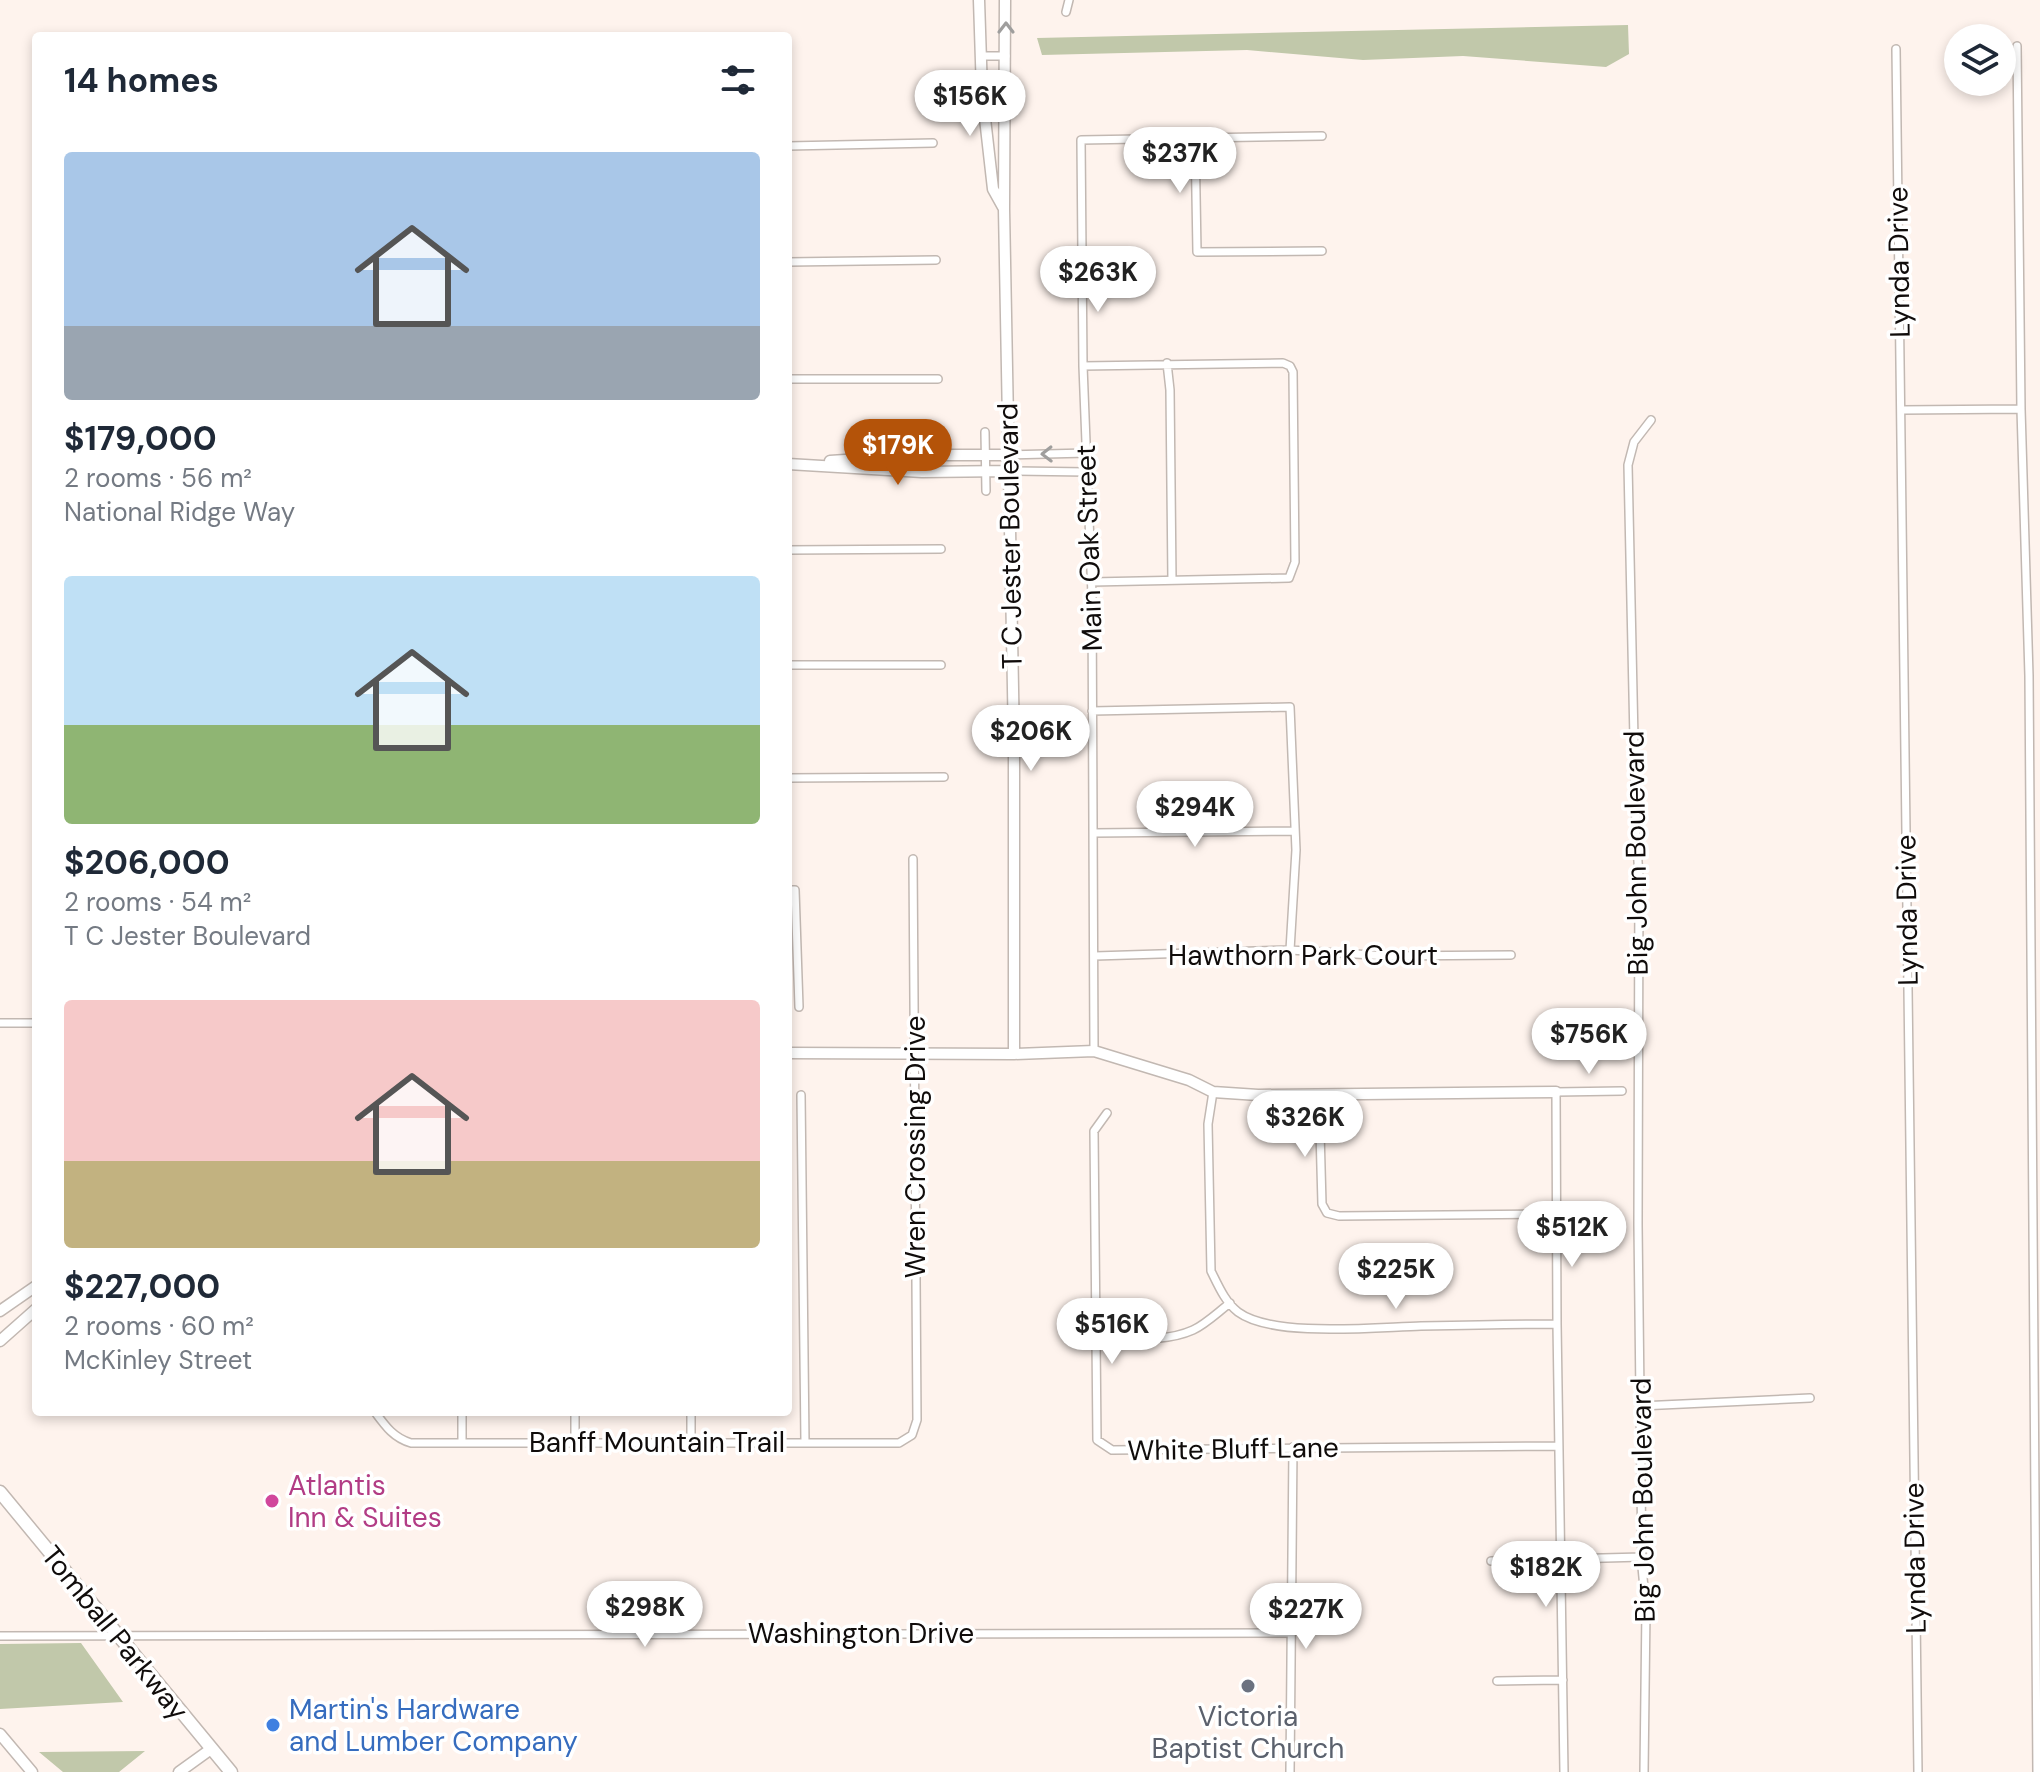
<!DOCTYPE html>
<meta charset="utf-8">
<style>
body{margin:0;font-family:"DM Sans",sans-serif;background:#f2f2f3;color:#1f2937;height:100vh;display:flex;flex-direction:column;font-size:30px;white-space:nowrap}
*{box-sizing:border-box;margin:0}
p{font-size:26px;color:#747a83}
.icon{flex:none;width:44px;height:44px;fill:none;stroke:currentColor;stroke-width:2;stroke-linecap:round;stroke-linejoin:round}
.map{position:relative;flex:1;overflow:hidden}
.sheet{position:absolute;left:32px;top:32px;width:760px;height:1384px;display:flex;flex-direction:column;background:#fff;border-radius:8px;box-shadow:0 4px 12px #0003}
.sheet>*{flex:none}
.fabs{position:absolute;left:1944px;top:24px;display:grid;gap:16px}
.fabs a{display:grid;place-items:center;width:72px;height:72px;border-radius:50%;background:#fff;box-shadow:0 4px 12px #0003;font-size:40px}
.price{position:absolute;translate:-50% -68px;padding:0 18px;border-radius:28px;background:#fff;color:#222;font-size:26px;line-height:52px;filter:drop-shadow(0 2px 4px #0008)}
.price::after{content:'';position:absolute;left:50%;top:48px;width:24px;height:18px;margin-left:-12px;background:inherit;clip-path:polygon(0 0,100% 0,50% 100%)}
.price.current{background:#b45309;color:#fff}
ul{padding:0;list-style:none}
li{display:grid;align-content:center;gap:16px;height:424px;padding:0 32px}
li span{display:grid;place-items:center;height:248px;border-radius:8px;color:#555}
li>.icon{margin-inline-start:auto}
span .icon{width:144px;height:144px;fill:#fffc;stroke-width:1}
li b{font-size:34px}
h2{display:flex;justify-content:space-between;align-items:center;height:96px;padding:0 32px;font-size:34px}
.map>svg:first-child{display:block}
.green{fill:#c1c8aa}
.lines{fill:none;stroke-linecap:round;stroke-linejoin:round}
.street-casing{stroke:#c2b8b2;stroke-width:10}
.secondary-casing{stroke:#c2b8b2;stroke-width:13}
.primary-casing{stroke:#c2b8b2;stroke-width:15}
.street{stroke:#fff;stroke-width:7}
.secondary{stroke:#fff;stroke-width:10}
.primary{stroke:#fff;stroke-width:12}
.oneway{stroke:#9f9e9d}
.hotel-dot{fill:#d1479c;stroke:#fff;stroke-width:3}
.worship-dot{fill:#6b7280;stroke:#fff;stroke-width:3}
.shop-dot{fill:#3f7fe0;stroke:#fff;stroke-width:3}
.labels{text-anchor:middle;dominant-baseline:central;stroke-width:7;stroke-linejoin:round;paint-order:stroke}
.street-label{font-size:28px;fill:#100c0b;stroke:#fff}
.hotel-label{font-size:28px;fill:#b23c85;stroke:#fff;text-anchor:start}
.shop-label{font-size:28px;fill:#366cbe;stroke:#fff;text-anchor:start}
.worship-label{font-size:28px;fill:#5b616d;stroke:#fff}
</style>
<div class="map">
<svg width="2040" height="1772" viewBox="0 0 2040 1772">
<rect width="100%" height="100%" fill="#fef3ed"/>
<path class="green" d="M1628,25L1629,54L1606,67L1463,56L1363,60L1247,50L1042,55L1037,38Z
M81,1643L123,1702L0,1709V1644Z
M145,1751L119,1772H63L39,1752Z"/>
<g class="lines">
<g class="street-casing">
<path id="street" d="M1066,12L1069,0
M2017,46L2021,409L2029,676L2037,1772
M1896,49L1918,1772
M980,56H1006
M1195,138L1197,252L1322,251
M788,146L933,143
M788,262L936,260
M1167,363L1170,390L1172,580
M1083,366L1283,363L1290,366L1293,372L1295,562L1289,578L1092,582
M788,379H938
M1902,410L2021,409
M985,432L986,491
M1008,455L1087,453
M1009,471L1087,472
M788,550L941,549
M788,665H941
M1092,711L1290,707L1296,850L1290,950
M788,778L944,777
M1094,833L1295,831
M788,890H795L799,1007
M1095,956L1290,950L1388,956L1511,955
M0,1023H36
M1094,1051L1092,595L1083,366L1081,140L1322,136
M1213,1092L1208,1124L1211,1271C1218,1285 1225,1302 1238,1312C1273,1338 1377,1327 1421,1326C1466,1325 1512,1324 1557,1324
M801,1095L805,1442
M1319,1095L1322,1204L1327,1213L1339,1216L1557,1214
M1107,1113L1094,1131L1097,1440L1112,1450L1559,1446
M1096,1339C1127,1338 1164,1343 1193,1330C1206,1324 1218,1312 1230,1303
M1640,1406L1810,1398
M375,1412C386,1427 394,1438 411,1443H899L912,1435L917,1420L913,859
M462,1412V1443
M575,1412V1443
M691,1412V1442
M1491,1561L1642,1557
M0,1636L1290,1633
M1497,1681L1563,1680
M1290,1772L1293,1447
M1564,1772L1557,1324L1556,1092L1622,1091
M1644,1772L1646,1609L1642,1567L1638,1225L1639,877L1636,831L1628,465L1634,442L1651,420"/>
</g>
<g class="secondary-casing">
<path id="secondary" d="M979,0L982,92L993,189L1003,207
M1005,0L1004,209L1014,742V1054
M830,461L920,455H1008
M788,464L922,472L1009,471
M788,1053L1014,1054L1094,1051L1189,1080L1213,1092L1258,1095L1556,1092
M0,1311L36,1286
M0,1341L36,1309
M0,1734L32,1772
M179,1772L211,1749"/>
</g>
<g class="primary-casing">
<path id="primary" d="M0,1492L231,1772"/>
</g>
<use href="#street" class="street"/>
<use href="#secondary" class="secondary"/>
<use href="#primary" class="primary"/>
</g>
<defs><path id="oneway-chevron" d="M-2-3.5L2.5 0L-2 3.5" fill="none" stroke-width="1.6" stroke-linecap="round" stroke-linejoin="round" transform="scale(2)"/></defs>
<g class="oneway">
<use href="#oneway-chevron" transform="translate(1006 28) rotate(-90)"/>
<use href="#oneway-chevron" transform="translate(1047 454) rotate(179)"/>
</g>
<circle class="hotel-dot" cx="272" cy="1501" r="8"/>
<circle class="worship-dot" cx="1248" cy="1686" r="8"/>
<circle class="shop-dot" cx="273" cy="1725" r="8"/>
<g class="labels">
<g class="street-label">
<text transform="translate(1899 262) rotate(-91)">Lynda Drive</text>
<text transform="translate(1010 536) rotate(-91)">T C Jester Boulevard</text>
<text transform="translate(1089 548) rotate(-92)">Main Oak Street</text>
<text transform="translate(1636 853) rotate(-91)">Big John Boulevard</text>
<text transform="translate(1907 910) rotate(-91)">Lynda Drive</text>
<text x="1303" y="955">Hawthorn Park Court</text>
<text transform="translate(915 1147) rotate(-90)">Wren Crossing Drive</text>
<text x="657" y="1442">Banff Mountain Trail</text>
<text transform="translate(1233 1449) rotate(-1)">White Bluff Lane</text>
<text transform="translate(1643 1500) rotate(-91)">Big John Boulevard</text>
<text transform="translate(1915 1558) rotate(-91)">Lynda Drive</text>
<text transform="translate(115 1633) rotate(51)">Tomball Parkway</text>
<text x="861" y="1633">Washington Drive</text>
</g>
<g class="hotel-label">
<text x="288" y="1485">Atlantis<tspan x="288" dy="32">Inn &amp; Suites</tspan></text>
</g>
<g class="shop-label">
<text x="289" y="1709">Martin's Hardware<tspan x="289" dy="32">and Lumber Company</tspan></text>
</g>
<g class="worship-label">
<text x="1248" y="1716">Victoria<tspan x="1248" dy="32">Baptist Church</tspan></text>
</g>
</g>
</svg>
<div class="fabs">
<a><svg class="icon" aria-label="layers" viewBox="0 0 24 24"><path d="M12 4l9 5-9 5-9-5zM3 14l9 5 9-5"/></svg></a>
</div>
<b class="price" style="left:970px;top:138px">$156K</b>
<b class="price" style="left:1180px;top:195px">$237K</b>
<b class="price" style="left:1098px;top:314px">$263K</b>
<b class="price current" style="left:898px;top:487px">$179K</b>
<b class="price" style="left:1031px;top:773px">$206K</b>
<b class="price" style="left:1195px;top:849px">$294K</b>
<b class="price" style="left:1589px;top:1076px">$756K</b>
<b class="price" style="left:1305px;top:1159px">$326K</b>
<b class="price" style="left:1572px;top:1269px">$512K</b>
<b class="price" style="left:1396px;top:1311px">$225K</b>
<b class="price" style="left:1112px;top:1366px">$516K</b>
<b class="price" style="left:1546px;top:1609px">$182K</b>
<b class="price" style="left:645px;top:1649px">$298K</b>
<b class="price" style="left:1306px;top:1651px">$227K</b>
<section class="sheet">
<h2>14 homes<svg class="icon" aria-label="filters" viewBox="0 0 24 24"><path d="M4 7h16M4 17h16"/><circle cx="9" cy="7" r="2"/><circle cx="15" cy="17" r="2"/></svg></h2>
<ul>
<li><span style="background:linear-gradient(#a9c7e8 70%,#9aa5b1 0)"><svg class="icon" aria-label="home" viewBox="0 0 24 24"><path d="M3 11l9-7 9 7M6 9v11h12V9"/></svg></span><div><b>$179,000</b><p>2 rooms · 56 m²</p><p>National Ridge Way</p></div></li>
<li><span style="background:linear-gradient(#bfe0f5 60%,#8fb573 0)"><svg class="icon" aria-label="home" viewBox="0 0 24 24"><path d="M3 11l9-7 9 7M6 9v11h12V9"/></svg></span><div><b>$206,000</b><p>2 rooms · 54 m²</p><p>T C Jester Boulevard</p></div></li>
<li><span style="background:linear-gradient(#f6c9c9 65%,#c2b280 0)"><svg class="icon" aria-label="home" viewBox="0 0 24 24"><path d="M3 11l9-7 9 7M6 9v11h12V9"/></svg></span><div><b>$227,000</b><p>2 rooms · 60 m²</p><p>McKinley Street</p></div></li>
</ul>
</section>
</div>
